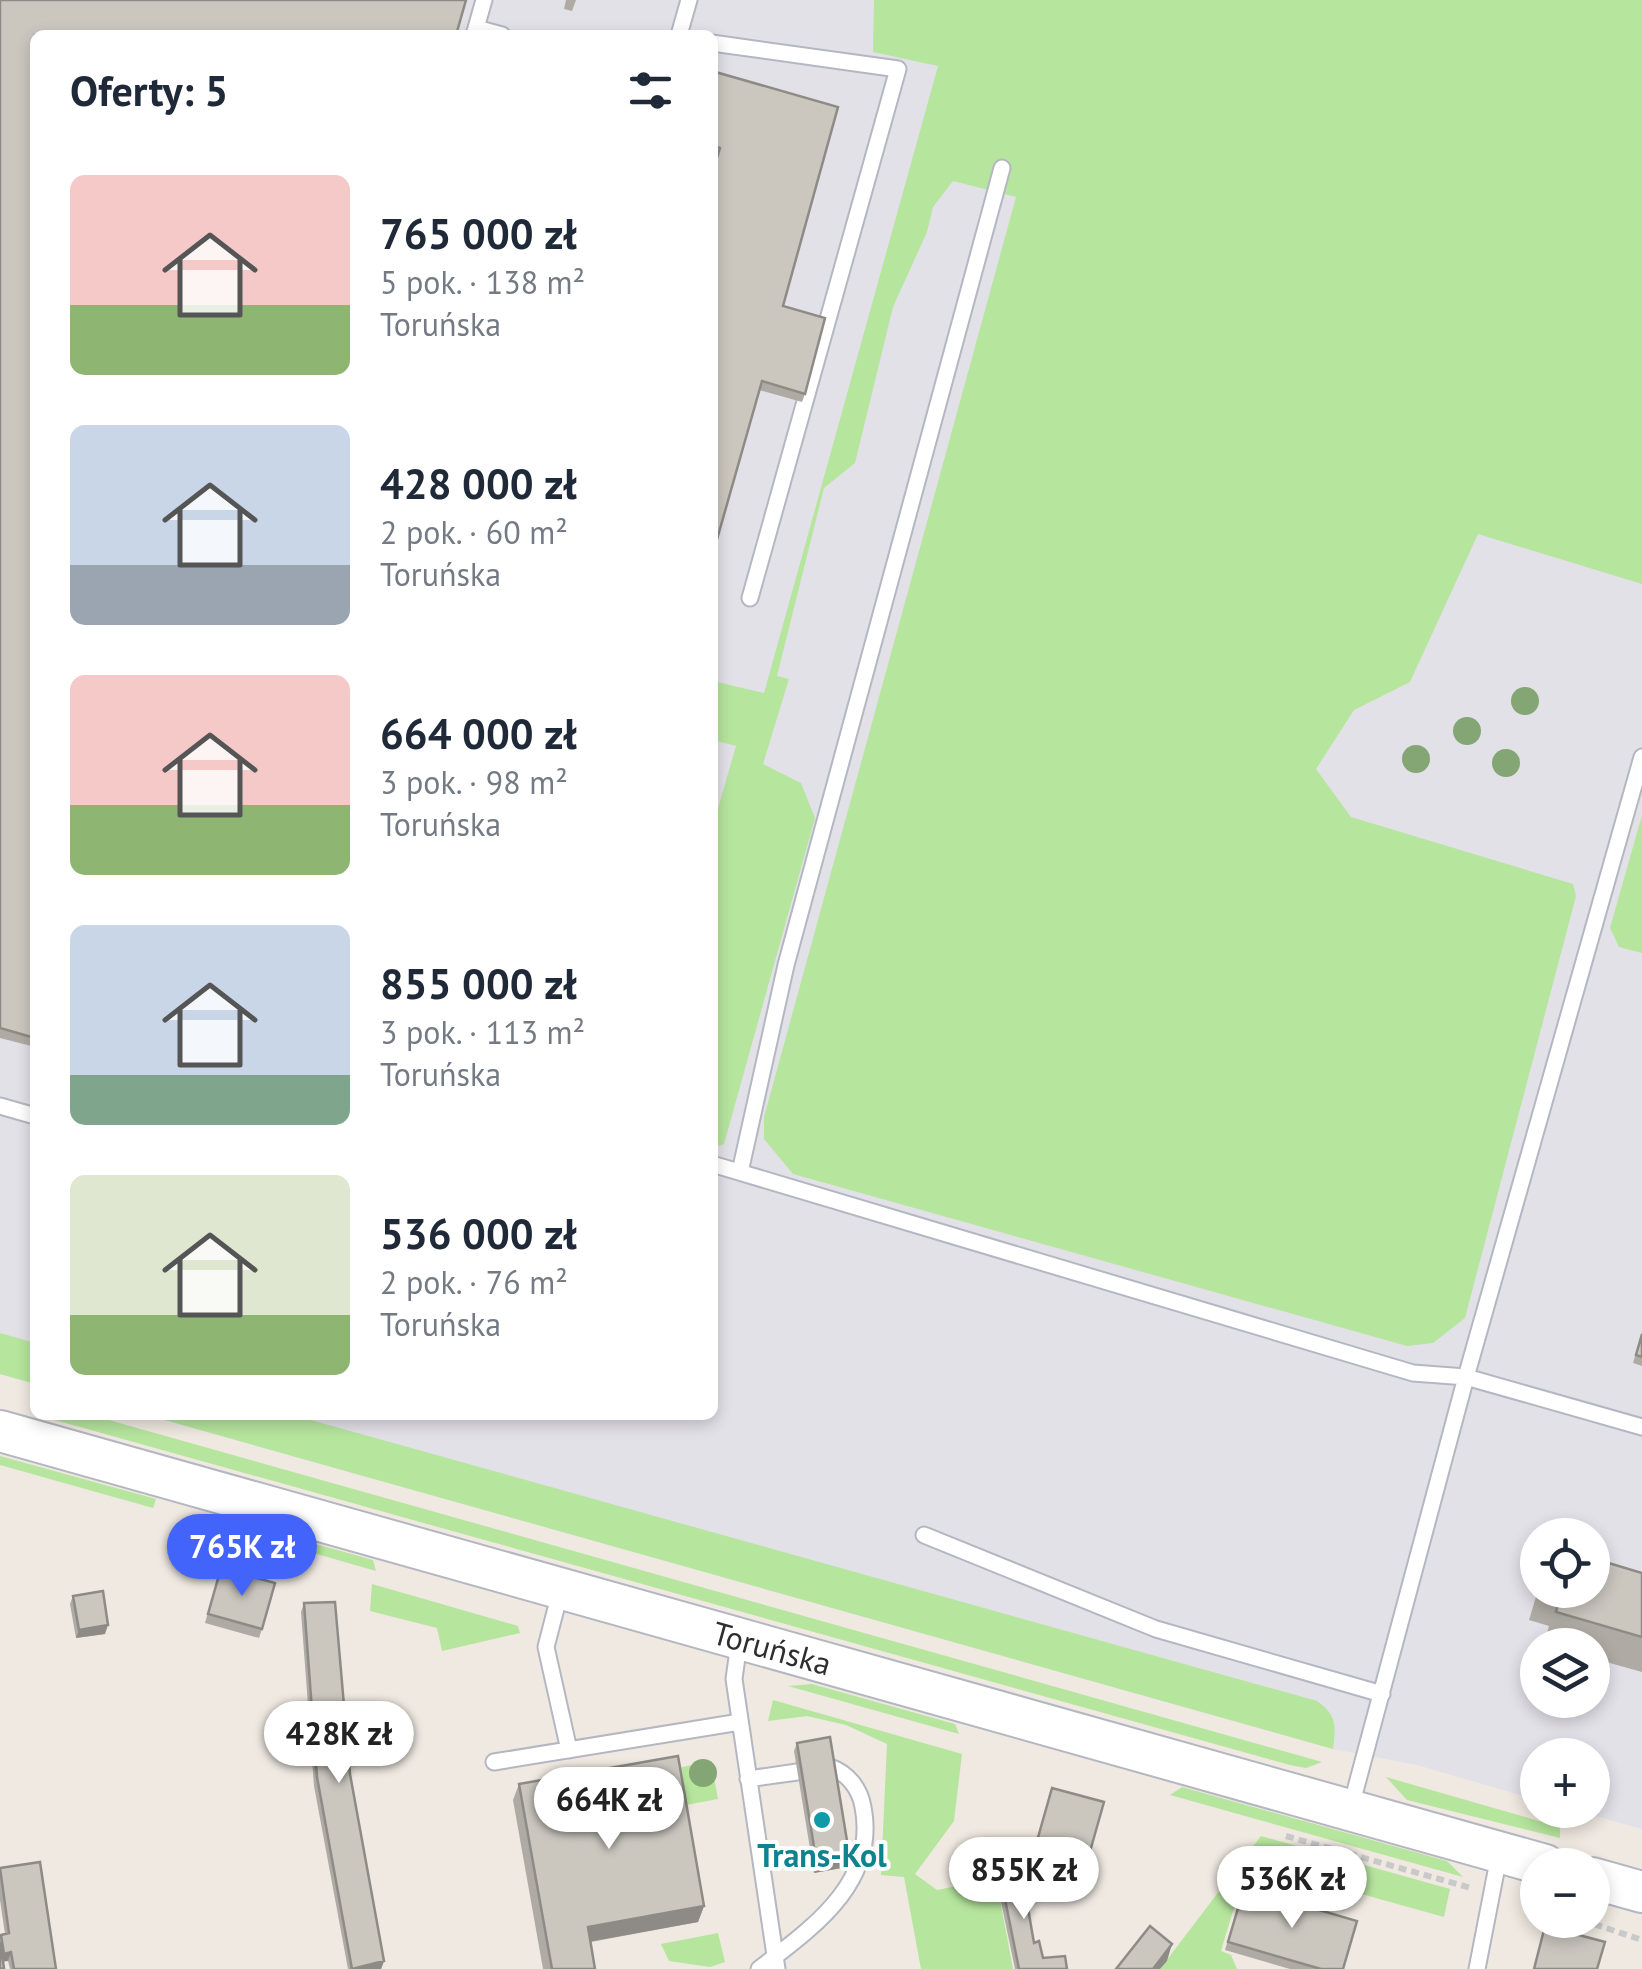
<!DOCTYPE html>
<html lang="pl">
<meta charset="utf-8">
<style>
body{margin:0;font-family:"PT Sans",sans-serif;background:#f2f2f3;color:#1f2937;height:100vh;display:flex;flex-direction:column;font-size:38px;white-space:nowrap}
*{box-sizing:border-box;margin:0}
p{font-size:32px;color:#747a83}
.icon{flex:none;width:55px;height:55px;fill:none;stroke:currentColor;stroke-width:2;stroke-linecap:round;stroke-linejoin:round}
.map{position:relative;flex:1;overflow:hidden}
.drawer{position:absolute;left:30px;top:30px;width:688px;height:1390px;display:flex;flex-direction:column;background:#fff;border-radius:15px;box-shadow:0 5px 15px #0003}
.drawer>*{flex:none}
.tools{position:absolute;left:1520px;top:1518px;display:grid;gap:20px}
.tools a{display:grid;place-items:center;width:90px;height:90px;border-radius:50%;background:#fff;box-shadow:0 5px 15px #0003;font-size:50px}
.price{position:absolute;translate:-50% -85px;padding:0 22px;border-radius:35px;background:#fff;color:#222;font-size:32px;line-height:65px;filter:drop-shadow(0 2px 5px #0008)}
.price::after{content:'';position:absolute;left:50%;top:60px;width:30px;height:22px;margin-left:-15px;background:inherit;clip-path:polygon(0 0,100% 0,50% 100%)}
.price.active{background:#4264fb;color:#fff}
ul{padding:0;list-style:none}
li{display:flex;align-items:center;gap:30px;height:250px;padding:0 40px}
li span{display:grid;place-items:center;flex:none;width:280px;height:200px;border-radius:15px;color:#555}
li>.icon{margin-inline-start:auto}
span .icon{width:120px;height:120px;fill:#fffc;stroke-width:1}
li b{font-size:42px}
h2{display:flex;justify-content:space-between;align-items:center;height:120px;padding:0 40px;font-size:42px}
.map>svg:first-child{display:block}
.industrial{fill:#e3e1e8;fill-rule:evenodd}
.green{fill:#b6e59e}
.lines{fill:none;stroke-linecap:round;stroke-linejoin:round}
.service-casing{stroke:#b4b7c1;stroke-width:19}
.tertiary-casing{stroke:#b4b7c1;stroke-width:44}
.path{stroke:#c9c9c9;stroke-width:6;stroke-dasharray:8 5;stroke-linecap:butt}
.service{stroke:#fff;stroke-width:15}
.tertiary{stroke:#fff;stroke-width:40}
.tree{fill:#84a574}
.wall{fill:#afaba4}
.shaded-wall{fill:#8e8b86}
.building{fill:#cbc7bf;stroke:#8e8b86;stroke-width:2.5}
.culture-dot{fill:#0f9aa8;stroke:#fff;stroke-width:4}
.labels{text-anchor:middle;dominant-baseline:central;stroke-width:8;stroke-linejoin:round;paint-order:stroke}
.street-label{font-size:32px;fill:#2e2e2e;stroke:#fff}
.culture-label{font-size:32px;font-weight:bold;fill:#0d838f;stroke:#fff}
</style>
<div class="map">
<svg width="1642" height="1969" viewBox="0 0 1642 1969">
<rect width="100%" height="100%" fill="#efe9e1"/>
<path class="industrial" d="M0,0H1642V1829L1574,1810H1592V1755H1538L1537,1800L1417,1765L1333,1749L147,1415H712V35H35V1384L0,1374ZM1538,1535H1592V1590H1538ZM1538,1645H1592V1700H1538Z"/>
<path class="green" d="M874,0H1642V584L1478,534L1410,682L1354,710L1316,769L1351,817L1573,884L1576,896L1465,1318L1433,1343L1407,1346L793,1174L764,1139V1117L1016,197L953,181L933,207L927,232L893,307L855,463L824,488L777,676L789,679L763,764L801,783L815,818L724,1144L713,1148L712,829L736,746L713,740V681L764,693L938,66L873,52Z
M1642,815V953L1619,947L1610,928Z
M0,1333L35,1343V1384L0,1374Z
M37,1415H91L1322,1762L1306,1768L1290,1765Z
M147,1415H293L1317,1701C1337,1715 1336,1726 1333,1749Z
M0,1456L156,1499L153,1508L0,1465Z
M219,1517L373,1560L376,1571L209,1523Z
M372,1584L518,1626L520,1633L442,1651L437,1628L370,1611Z
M812,1684L955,1724L959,1734L788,1686Z
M773,1700L962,1754L954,1821L915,1874L937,1890L996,1878L1013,1969H921L904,1877L881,1875L887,1744L846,1725L807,1716L768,1721Z
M711,1761L718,1799L686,1805L678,1768Z
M1386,1777L1560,1827V1838L1407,1800Z
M1182,1787L1447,1861L1463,1877L1170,1795Z
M1261,1836L1450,1889L1444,1917L1265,1867L1238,1894L1221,1951L1231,1955L1237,1969H1160Z
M718,1933L725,1962L710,1967L669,1961L661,1944Z"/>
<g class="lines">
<g class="service-casing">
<path id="service" d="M476,28L502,35
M474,35L484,0
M679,35L689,0
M712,43L898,69L750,598
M0,1106L35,1116
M712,1164L1413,1373L1466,1377L1642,1427
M740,1172L786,965L1002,168
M924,1535L1156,1629L1382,1694
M561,1589L546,1647L569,1750
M739,1643L734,1679L777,1969
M494,1762L740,1722
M748,1779L797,1772
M1350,1810L1466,1377L1642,757
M759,1969C812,1928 878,1883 863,1807C860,1789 848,1773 830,1767
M1477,1969L1499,1856"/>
</g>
<g class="tertiary-casing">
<g id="tertiary">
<path id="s1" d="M0,1431L1545,1865"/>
<path d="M1592,1878L1642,1892"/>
</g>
</g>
<path class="path" d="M1286,1836L1471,1888
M1582,1920L1642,1940"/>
<use href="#service" class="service"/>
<use href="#tertiary" class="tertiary"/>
</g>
<g class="tree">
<circle cx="1525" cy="701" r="14"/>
<circle cx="1467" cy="731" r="14"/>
<circle cx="1416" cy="759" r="14"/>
<circle cx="1506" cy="763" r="14"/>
<circle cx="703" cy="1773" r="14"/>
</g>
<path class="wall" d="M0,0L35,35V1047L0,1038Z
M566,0H576L572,11L564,9Z
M712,71L783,306L805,394L802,402L759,390L717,156L712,155Z
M1642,1332V1366L1633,1363Z
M1642,1573V1672L1592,1658V1645L1544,1644L1549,1626L1529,1620L1538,1590H1592Z
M218,1576L262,1629L259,1638L205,1623Z
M73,1596L105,1634L76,1638L70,1604Z
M304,1603L350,1774L384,1961L381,1969H348L314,1786L301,1612Z
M797,1743L847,1867L814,1873L794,1751Z
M519,1784L704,1906L698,1922L591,1942L595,1969H543L513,1800Z
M1049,1796L1089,1855L1086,1863L1066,1858L1062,1867L1048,1863L1051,1854L1034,1849Z
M998,1864L1034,1943L1043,1958L1067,1969H1015L995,1873Z
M0,1868L56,1969H10L8,1961H3L4,1969H0V1937L1,1935L5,1934L0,1900Z
M1241,1896L1343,1969H1290L1225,1950Z"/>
<path class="shaded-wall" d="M108,1625L105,1634L76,1638L79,1630Z
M850,1859L847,1867L814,1873L817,1865Z
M704,1906L698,1922L582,1943L588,1927Z
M1172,1944L1167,1961L1160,1969H1153Z
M11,1952L8,1961L1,1962L4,1954Z
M384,1961L381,1969H352Z"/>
<path class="building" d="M0,0H466L456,35H35V1038L0,1028Z
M712,71L838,107L783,306L825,318L805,394L762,381L712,557V174L720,148L712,145Z
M1642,1334V1357L1636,1355Z
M1592,1558L1642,1573V1637L1556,1612L1561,1594L1545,1590H1592Z
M221,1568L275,1583L262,1629L208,1614Z
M103,1591L108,1625L79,1630L73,1596Z
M335,1602L350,1774L384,1961L352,1969L317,1777L304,1603Z
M830,1737L850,1859L817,1865L797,1743Z
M678,1756L704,1906L588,1927L595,1969H552L519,1784Z
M1052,1788L1104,1802L1089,1855L1069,1849L1065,1858L1051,1855L1054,1845L1037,1841Z
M40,1862L56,1969H14L11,1952L4,1954L1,1935L9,1933L0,1868Z
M1020,1862L1034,1943L1039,1941L1043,1958L1065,1956L1067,1969H1019L998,1864Z
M1244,1888L1357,1921L1343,1969H1321L1228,1942Z
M1150,1926L1172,1944L1153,1969H1116Z
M1545,1926L1605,1942L1597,1969H1534Z
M0,1942L4,1968L0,1969Z"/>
<circle class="culture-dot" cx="822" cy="1820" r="10"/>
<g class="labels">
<g class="street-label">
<text stroke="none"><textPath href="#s1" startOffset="802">Toruńska</textPath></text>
</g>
<g class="culture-label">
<text x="822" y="1855">Trans-Kol</text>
</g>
</g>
</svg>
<div class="tools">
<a><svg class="icon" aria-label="locate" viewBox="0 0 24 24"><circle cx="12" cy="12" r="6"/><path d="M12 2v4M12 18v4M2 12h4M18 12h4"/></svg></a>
<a><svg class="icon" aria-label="layers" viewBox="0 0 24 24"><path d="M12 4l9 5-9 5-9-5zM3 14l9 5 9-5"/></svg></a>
<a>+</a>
<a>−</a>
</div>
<b class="price active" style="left:242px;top:1599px">765K zł</b>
<b class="price" style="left:339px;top:1786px">428K zł</b>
<b class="price" style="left:609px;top:1852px">664K zł</b>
<b class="price" style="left:1024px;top:1922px">855K zł</b>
<b class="price" style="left:1292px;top:1931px">536K zł</b>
<section class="drawer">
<h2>Oferty: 5<svg class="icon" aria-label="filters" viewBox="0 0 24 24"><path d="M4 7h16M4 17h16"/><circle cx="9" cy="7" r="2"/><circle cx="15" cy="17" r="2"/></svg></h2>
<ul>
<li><span style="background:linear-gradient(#f6c9c9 65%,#8fb573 0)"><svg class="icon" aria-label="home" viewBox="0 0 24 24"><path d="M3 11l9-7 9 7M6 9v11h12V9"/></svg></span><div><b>765 000 zł</b><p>5 pok. · 138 m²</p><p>Toruńska</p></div></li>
<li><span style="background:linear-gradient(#c9d6e8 70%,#9aa5b1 0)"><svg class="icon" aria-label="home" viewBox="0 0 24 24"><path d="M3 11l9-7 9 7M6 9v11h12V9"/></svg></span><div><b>428 000 zł</b><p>2 pok. · 60 m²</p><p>Toruńska</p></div></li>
<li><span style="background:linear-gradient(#f6c9c9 65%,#8fb573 0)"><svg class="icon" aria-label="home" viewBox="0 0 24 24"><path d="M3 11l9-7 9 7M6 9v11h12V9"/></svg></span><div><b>664 000 zł</b><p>3 pok. · 98 m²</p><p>Toruńska</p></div></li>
<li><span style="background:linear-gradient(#c9d6e8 75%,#7fa58c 0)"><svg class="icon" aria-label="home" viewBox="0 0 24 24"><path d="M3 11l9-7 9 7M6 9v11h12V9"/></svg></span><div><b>855 000 zł</b><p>3 pok. · 113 m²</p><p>Toruńska</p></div></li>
<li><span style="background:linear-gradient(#dfe7d0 70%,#8fb573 0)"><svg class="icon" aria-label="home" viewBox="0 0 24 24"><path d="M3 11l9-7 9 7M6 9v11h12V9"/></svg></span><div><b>536 000 zł</b><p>2 pok. · 76 m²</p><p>Toruńska</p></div></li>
</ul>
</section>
</div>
